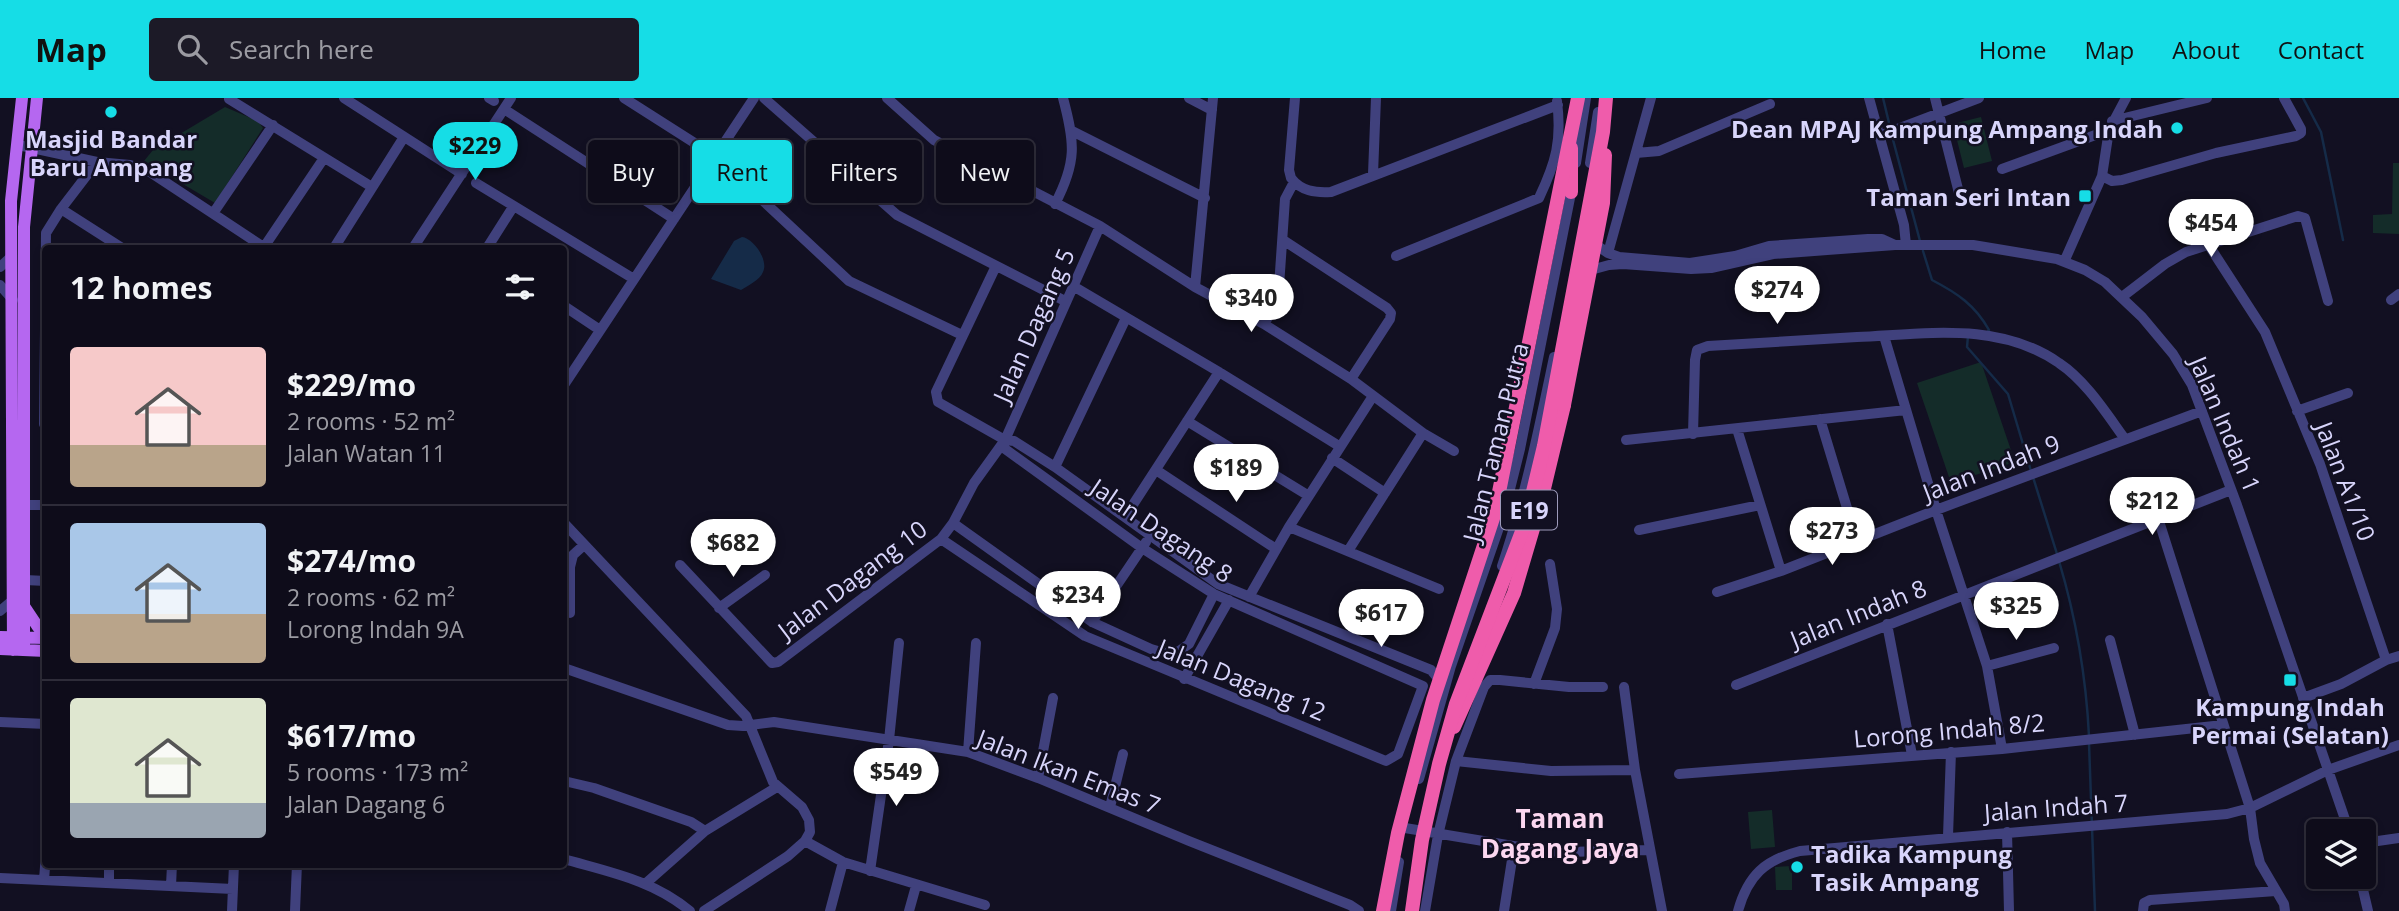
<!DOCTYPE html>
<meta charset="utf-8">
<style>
body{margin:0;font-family:"Open Sans",sans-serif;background:#1c1a27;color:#f1f3f6;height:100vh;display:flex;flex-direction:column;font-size:26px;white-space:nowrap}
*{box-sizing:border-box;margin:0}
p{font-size:23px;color:#9b9ba2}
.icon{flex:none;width:38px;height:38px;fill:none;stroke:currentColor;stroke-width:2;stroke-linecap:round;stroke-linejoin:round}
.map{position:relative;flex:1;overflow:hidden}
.panel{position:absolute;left:42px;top:147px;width:525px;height:623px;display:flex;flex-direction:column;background:#0e0c1a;border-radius:7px;box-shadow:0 4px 10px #0003,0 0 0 2px #2e2c39}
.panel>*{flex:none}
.hud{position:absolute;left:588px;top:42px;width:665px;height:63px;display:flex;gap:14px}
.tools{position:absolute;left:2306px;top:721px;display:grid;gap:14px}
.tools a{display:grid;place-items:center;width:70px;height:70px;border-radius:7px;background:#0e0c1a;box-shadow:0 4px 10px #0003,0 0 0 2px #2e2c39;font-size:35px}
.price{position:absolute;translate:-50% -60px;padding:0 16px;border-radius:24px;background:#fff;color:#222;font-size:23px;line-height:46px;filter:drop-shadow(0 2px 4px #0008)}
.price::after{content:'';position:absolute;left:50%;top:42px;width:21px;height:16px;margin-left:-10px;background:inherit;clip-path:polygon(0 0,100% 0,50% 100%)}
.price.active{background:#16dde6;color:#111}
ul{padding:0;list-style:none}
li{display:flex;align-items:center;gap:21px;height:175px;padding:0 28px}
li+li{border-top:2px solid #2e2c39}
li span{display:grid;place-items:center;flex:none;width:196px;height:140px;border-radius:7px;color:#555}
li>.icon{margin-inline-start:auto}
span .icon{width:84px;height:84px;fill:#fffc;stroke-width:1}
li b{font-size:30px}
h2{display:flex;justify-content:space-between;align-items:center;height:84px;padding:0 28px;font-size:30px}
.tag{padding:0 24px;border-radius:7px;background:#0e0c1a;box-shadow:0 4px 10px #0003,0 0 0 2px #2e2c39;font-size:24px;line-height:63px}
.tag.active{background:#16dde6;color:#111}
header{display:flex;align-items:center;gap:42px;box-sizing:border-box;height:98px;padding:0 35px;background:#16dde6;color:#111}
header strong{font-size:33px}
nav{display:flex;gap:38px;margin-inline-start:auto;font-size:24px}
.search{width:490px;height:63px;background:#1c1a27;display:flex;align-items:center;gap:18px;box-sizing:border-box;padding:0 24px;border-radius:7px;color:#9b9ba2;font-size:26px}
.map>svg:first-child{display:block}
.green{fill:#142c29}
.water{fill:#152b48}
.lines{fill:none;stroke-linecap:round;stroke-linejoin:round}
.stream{stroke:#152b48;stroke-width:2.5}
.minor{stroke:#40417d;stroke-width:10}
.major{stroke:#b567f0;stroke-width:12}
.highway{stroke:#ef5cab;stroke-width:14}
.highway-bridge{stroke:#ef5cab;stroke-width:14}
.poi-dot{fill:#16dde6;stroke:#121022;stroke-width:2.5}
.labels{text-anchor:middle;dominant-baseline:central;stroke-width:5;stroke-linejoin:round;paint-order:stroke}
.shield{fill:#121022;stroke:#9d9aba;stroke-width:2}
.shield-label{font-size:23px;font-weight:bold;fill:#d8d5fb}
.poi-label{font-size:24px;font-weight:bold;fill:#d8d5fb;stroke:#121022;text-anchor:end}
.street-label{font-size:24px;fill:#d8d5fb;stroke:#121022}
.neighbourhood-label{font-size:26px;font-weight:bold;fill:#fbd7f0;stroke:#121022}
</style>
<header>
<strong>Map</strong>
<div class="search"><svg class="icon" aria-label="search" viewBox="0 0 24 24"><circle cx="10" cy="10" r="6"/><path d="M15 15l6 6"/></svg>Search here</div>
<nav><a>Home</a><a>Map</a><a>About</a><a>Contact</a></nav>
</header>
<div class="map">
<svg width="2399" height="813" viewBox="0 0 2399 813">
<rect width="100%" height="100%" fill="#121022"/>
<path class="green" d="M225,9L258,23L263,30L215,105L144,63L153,52Z
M1981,19L1992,63L1964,70L1953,26Z
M2393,65H2399V136L2373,135V117L2392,116Z
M1981,264L2015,364L1951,385L1917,285Z
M1772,712L1775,749L1751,751L1748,714Z
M1792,768V792H1776L1775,769Z"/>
<path class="water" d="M742,139C753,140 769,162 763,174C760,182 747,188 741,192L711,181L734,143Z"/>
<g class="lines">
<path class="stream" d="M1883,0L1890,29
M2303,0L2321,34L2343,142
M1892,38L1920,143
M1923,153L1932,182C1957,195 1975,207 1989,232L1987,235
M1968,238L1967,249L2008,296L2031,373
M2033,379L2057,456
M2059,463C2076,520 2086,578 2089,638
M2089,645L2095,813"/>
<path class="minor" d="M344,0L462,76
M489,0L494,3
M624,0L715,58L849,183L962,237
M764,0L897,117L1065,203
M887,0L934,42L1100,128L1195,189L1264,226L1351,281L1423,335L1454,353
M1189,0L1212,12
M1295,0L1289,72L1291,80C1301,93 1315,95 1331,94L1558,7
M1869,0L1904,127L1906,147
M1935,0L1959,95
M229,1L372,89
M504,11L674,121
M2112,23L2207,0
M1072,33L1205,100
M1879,38L1979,0
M18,47L97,64L130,67L150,74L265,150
M1636,55L1659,53L1770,6
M1576,65L1586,0
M1590,65L1598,14
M2002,71L2109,32
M1373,76L1376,0
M2102,78L2112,83L2122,82L2216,55L2296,38L2301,35V31L2284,0
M476,85L634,181
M1055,106C1077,64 1075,45 1063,0
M61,111L122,150
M214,114L273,27
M1283,142L1387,210L1391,215L1390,221L1351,281
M1593,145L1608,155L1619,159L1690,165L1735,158L1769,148L1868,141H1882L1895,147
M2208,146L2265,234L2320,366L2386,562L2341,586L2303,600
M264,149L324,60
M334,150L404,39
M413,150L511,0
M487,150L513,109
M1608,155L1651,0
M1396,158L1539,100C1556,64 1562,43 1557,3
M2064,164L2102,78L2109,32L2126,0
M996,168L936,294L938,304L1005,342L1014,343L1055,369L1218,486L1431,572L1442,585
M0,169L12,158
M1587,173L1609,167L1623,166L1691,171L1711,170L1773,156L1895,147H1973L2057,161L2085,172L2105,184L2142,219L2173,256L2192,287L2237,407L2349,733
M0,187L13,202
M1073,188L1219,274L1339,348
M1195,189L1213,0
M2122,199L2165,166L2186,154L2298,118L2305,120L2328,203
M2391,202L2399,196
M564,208L600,232
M1264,226L1278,203L1285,101L1294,84
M1884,238L1936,412L1987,568L2002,651
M564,287L754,0
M2297,313L2348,295
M1820,321L1857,443
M1187,323L1309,398
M44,326L46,135L61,111L97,64
M1737,331L1781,473
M1693,336L1695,262L1697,252L1708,248C1758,245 1807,242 1857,239C1925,236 1999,223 2059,265C2086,283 2106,315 2125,341
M1626,342L1906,312
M1332,360L1385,395
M1055,369L1126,220
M1156,372L1276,451
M25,407H46
M1125,419L1219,274
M2158,420L2250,710L2254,741L2260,765L2284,806L2285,813
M564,425L746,618L773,684L802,709L809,722L810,734L805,743L788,758L704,813
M953,425L1092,524L1151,551L1168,556L1179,553L1189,546L1214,496
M1289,429L1439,491
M1639,432L1760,407
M941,441L1085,538L1386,663L1398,656L1423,588L1214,496L1142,450L1001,348
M1348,453L1423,335
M680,467L772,565L778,564L941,441L953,425L974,385L1005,342L1100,128
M1502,468C1525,400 1539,330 1554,259
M25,482L46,483
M1717,494L1781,473L1936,412L2202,313
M1249,499L1289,429L1373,298
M719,510L765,477
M0,513L13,502
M570,515V469L573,457L584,447
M1092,524L1146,444
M1887,526L1912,657
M2110,542L2135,637
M2386,562L2399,558
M1987,568L2054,550
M564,570L728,627L743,628L774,624L968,654L1038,680L1189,743L1350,807L1359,813
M1184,581L1229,502
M1534,586L1555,530L1557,511L1550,466
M1736,587L2231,392
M1624,589L1635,672L1662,813
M0,624L46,626
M968,654L976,545
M1456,663L1551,673L1635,672
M1679,676L2002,651L2223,627
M1038,680L1053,600
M1419,681L1451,568L1504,415L1520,351L1572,90
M564,683L594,690L691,724L705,733
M1110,709L1123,656
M1405,730L1543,753L1566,754L1650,752
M2007,734L2009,813
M1948,738L1951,654
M805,743L843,764L985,807
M2364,745L2399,740
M564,761C609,774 653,782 690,813
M870,773L889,642L899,545
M2360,779L2368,813
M0,780L233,791
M44,782L46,756
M109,785V766
M645,786L705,733L777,689
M171,788L172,766
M232,813L234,766
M295,813L297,766
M830,813L843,764
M909,813L916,788
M1391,813L1399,764
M1425,813L1438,737L1456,663L1484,589L1490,582H1500L1569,589H1603
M1504,813L1514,749
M1738,813C1748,777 1765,762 1800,753L2227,716L2250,710L2328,672L2399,647
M2143,813L2144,805L2150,802L2276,793"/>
<path class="major" d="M24,508L38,529L46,535
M0,539L46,540
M0,551L46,553
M13,552L11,103L22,0
M24,552V129L37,0"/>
<path class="highway" d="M1571,50V94
M1454,629L1514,495L1540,407L1564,307"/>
<path class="highway-bridge" d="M1564,307L1603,105L1605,57
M1383,813L1398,735L1433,602L1495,414L1578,0
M1412,813L1422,742L1439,666L1456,606L1526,423L1544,348L1603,34L1606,0"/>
</g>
<g class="poi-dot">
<circle cx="111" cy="14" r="7"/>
<circle cx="2177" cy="30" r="7"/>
<rect x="2078" y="91" width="14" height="14" rx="3.5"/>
<rect x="2283" y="575" width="14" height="14" rx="3.5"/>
<circle cx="1797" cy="769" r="7"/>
</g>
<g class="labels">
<rect class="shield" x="1501" y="392.5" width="56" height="39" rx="5"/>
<g class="shield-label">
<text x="1529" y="412">E19</text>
</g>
<g class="poi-label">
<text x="2163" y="30">Dean MPAJ Kampung Ampang Indah</text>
<text x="111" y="40" text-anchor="middle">Masjid Bandar<tspan x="111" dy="28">Baru Ampang</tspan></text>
<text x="2071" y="98">Taman Seri Intan</text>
<text x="2290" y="608" text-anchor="middle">Kampung Indah<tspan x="2290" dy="28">Permai (Selatan)</tspan></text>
<text x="1811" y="755" text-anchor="start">Tadika Kampung<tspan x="1811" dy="28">Tasik Ampang</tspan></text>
</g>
<g class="street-label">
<text transform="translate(1033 227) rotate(-66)">Jalan Dagang 5</text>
<text transform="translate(2226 326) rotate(67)">Jalan Indah 1</text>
<text transform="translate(1495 344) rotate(-76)">Jalan Taman Putra</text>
<text transform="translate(1991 369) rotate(-21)">Jalan Indah 9</text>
<text transform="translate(2346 383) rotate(69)">Jalan A1/10</text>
<text transform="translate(1162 432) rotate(34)">Jalan Dagang 8</text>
<text transform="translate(852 481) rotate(-37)">Jalan Dagang 10</text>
<text transform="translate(1858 515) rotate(-22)">Jalan Indah 8</text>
<text transform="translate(1242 581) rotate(22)">Jalan Dagang 12</text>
<text transform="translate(1949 632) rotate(-5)">Lorong Indah 8/2</text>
<text transform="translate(1069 673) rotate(21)">Jalan Ikan Emas 7</text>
<text transform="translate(2056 709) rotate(-4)">Jalan Indah 7</text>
</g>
<g class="neighbourhood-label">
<text x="1560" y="720">Taman<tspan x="1560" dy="30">Dagang Jaya</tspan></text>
</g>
</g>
</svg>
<div class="tools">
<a><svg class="icon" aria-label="layers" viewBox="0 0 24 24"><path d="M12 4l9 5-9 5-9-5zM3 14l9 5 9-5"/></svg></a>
</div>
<b class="price active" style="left:475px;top:84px">$229</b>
<b class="price" style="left:2211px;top:161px">$454</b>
<b class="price" style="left:1777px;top:228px">$274</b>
<b class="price" style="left:1251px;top:236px">$340</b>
<b class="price" style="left:1236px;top:406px">$189</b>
<b class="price" style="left:2152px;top:439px">$212</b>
<b class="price" style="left:1832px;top:469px">$273</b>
<b class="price" style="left:733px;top:481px">$682</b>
<b class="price" style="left:1078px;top:533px">$234</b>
<b class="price" style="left:2016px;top:544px">$325</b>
<b class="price" style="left:1381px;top:551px">$617</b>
<b class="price" style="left:896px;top:710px">$549</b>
<div class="hud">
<a class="tag">Buy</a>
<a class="tag active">Rent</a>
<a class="tag">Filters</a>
<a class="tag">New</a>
</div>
<section class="panel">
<h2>12 homes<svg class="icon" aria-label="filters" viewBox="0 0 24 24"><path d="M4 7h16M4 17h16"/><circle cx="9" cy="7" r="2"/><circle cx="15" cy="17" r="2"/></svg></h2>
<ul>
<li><span style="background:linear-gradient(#f6c9c9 70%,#b9a48a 0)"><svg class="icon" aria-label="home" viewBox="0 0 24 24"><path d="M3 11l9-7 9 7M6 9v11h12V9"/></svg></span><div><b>$229/mo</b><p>2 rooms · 52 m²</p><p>Jalan Watan 11</p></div></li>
<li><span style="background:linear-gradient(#a9c7e8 65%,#b9a48a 0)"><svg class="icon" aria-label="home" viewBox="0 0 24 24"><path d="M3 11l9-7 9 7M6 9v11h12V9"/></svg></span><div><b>$274/mo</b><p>2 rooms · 62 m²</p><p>Lorong Indah 9A</p></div></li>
<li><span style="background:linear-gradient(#dfe7d0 75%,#9aa5b1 0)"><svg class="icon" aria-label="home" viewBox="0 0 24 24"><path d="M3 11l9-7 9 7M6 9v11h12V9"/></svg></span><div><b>$617/mo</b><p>5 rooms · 173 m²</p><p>Jalan Dagang 6</p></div></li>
</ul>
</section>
</div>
